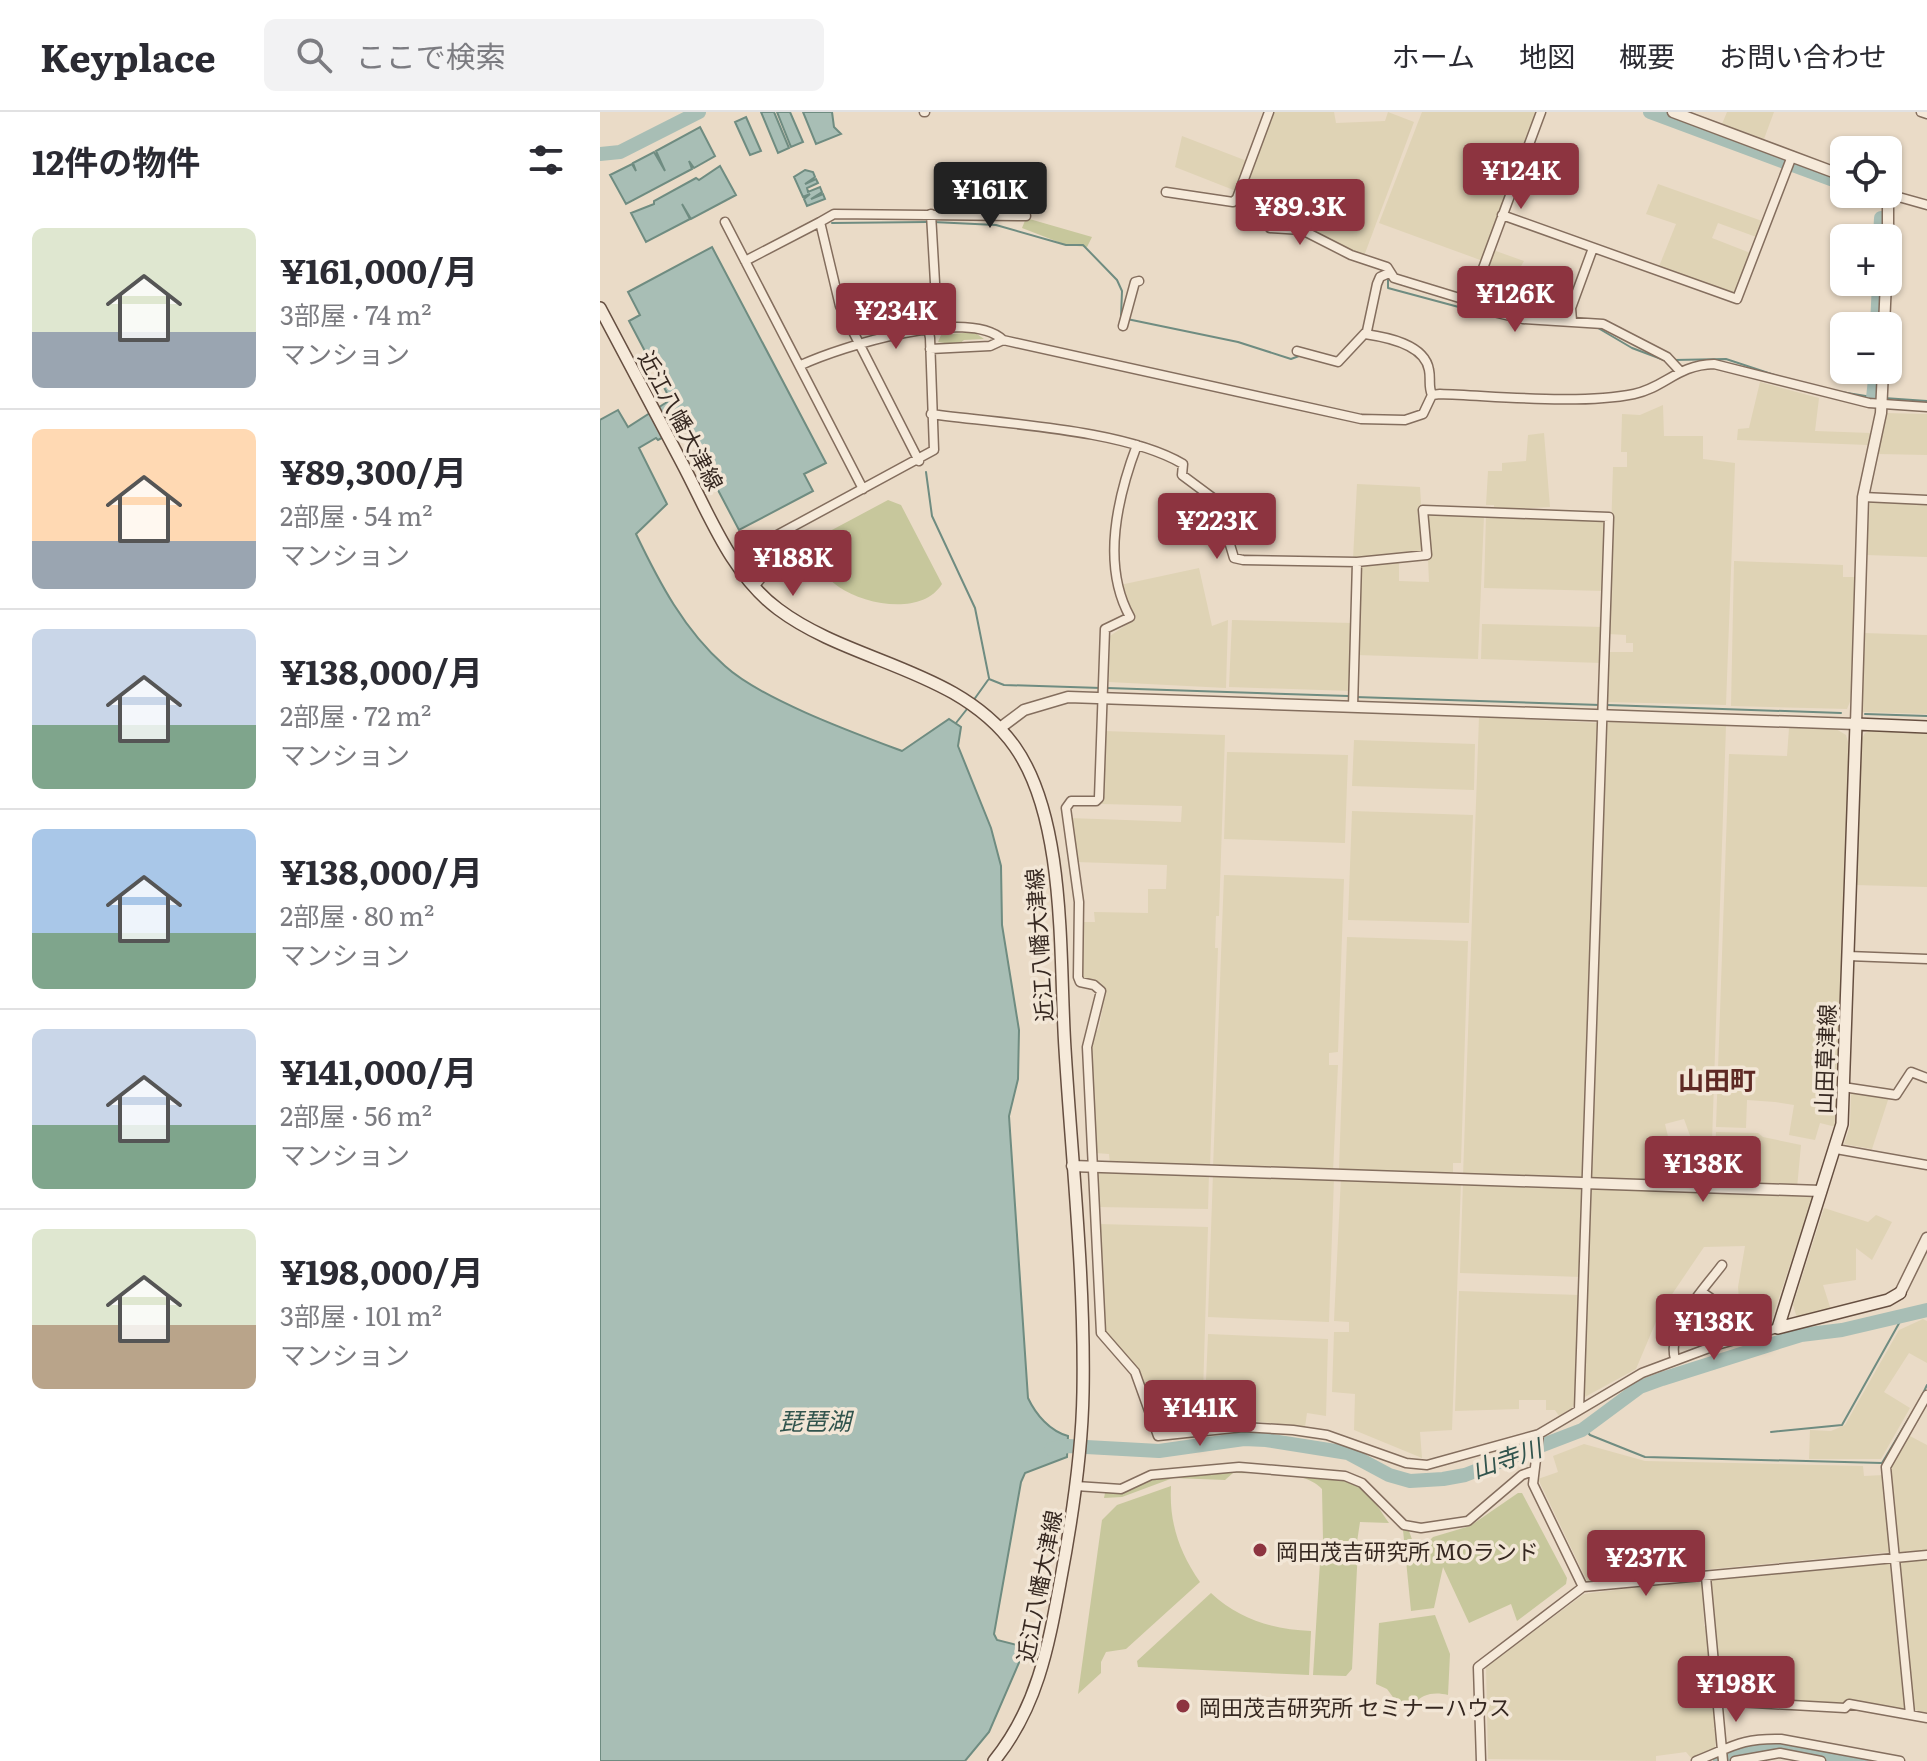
<!DOCTYPE html>
<html lang="ja">
<meta charset="utf-8">
<style>
body{margin:0;font-family:Literata,"Noto Sans JP",serif;background:#f2f2f3;color:#2b2b33;height:100vh;display:flex;flex-direction:column;font-size:30px;white-space:nowrap}
*{box-sizing:border-box;margin:0}
p{font-size:26px;color:#7c7c81}
.icon{flex:none;width:44px;height:44px;fill:none;stroke:currentColor;stroke-width:2;stroke-linecap:round;stroke-linejoin:round}
.map{position:relative;flex:1;overflow:hidden}
.details{display:flex;flex-direction:column;background:#fff;width:600px}
.details>*{flex:none}
.fabs{position:absolute;left:1230px;top:24px;display:grid;gap:16px}
.fabs a{display:grid;place-items:center;width:72px;height:72px;border-radius:12px;background:#fff;box-shadow:0 2px 6px #0004;font-size:40px}
.price{position:absolute;translate:-50% -68px;padding:0 18px;border-radius:8px;background:#8d3440;color:#fff;font-size:26px;line-height:52px;filter:drop-shadow(0 2px 4px #0008)}
.price::after{content:'';position:absolute;left:50%;top:48px;width:24px;height:18px;margin-left:-12px;background:inherit;clip-path:polygon(0 0,100% 0,50% 100%)}
.price.current{background:#222;color:#fff}
ul{padding:0;list-style:none}
li{display:flex;align-items:center;gap:24px;height:200px;padding:0 32px}
li+li{border-top:2px solid #e1e1e2}
li span{display:grid;place-items:center;flex:none;width:224px;height:160px;border-radius:12px;color:#555}
li>.icon{margin-inline-start:auto}
span .icon{width:96px;height:96px;fill:#fffc;stroke-width:1}
li b{font-size:34px}
h2{display:flex;justify-content:space-between;align-items:center;height:96px;padding:0 32px;font-size:34px}
header{display:flex;align-items:center;gap:48px;box-sizing:border-box;height:112px;padding:0 40px;background:#fff;border-bottom:2px solid #e1e1e2}
header strong{font-size:38px}
nav{display:flex;gap:44px;margin-inline-start:auto;font-size:28px}
.search{width:560px;height:72px;background:#f2f2f3;display:flex;align-items:center;gap:20px;box-sizing:border-box;padding:0 28px;border-radius:12px;color:#7c7c81;font-size:30px}
main{display:flex;flex:1;min-height:0}
.map>svg:first-child{display:block}
.farmland{fill:#dfd3b5}
.green{fill:#c7c79c}
.water{fill:#a8beb5;stroke:#6f8c81;stroke-width:2}
.lines{fill:none;stroke-linecap:round;stroke-linejoin:round}
.stream{stroke:#6f8c81;stroke-width:2}
.river{stroke:#a8beb5;stroke-width:14}
.minor-casing{stroke:#846e5e;stroke-width:11}
.tertiary-casing{stroke:#846e5e;stroke-width:13}
.secondary-casing{stroke:#664f41;stroke-width:14}
.minor{stroke:#f6eada;stroke-width:8}
.tertiary{stroke:#f6eada;stroke-width:10}
.secondary{stroke:#f6eada;stroke-width:11}
.poi-dot{fill:#8d3440;stroke:#f2e6d6;stroke-width:3}
.labels{text-anchor:middle;dominant-baseline:central;stroke-width:7;stroke-linejoin:round;paint-order:stroke}
.street-label{font-size:22px;fill:#362821;stroke:#f2e6d6}
.poi-label{font-size:22px;fill:#362821;stroke:#f2e6d6;text-anchor:start}
.water-label{font-size:24px;font-style:italic;fill:#31544d;stroke:#f2e6d6}
.quarter-label{font-size:26px;font-weight:bold;fill:#5e2924;stroke:#f2e6d6}
</style>
<header>
<strong>Keyplace</strong>
<div class="search"><svg class="icon" aria-label="search" viewBox="0 0 24 24"><circle cx="10" cy="10" r="6"/><path d="M15 15l6 6"/></svg>ここで検索</div>
<nav><a>ホーム</a><a>地図</a><a>概要</a><a>お問い合わせ</a></nav>
</header>
<main>
<section class="details">
<h2>12件の物件<svg class="icon" aria-label="filters" viewBox="0 0 24 24"><path d="M4 7h16M4 17h16"/><circle cx="9" cy="7" r="2"/><circle cx="15" cy="17" r="2"/></svg></h2>
<ul>
<li><span style="background:linear-gradient(#dfe7d0 65%,#9aa5b1 0)"><svg class="icon" aria-label="home" viewBox="0 0 24 24"><path d="M3 11l9-7 9 7M6 9v11h12V9"/></svg></span><div><b>¥161,000/月</b><p>3部屋 · 74 m²</p><p>マンション</p></div></li>
<li><span style="background:linear-gradient(#ffd9b3 70%,#9aa5b1 0)"><svg class="icon" aria-label="home" viewBox="0 0 24 24"><path d="M3 11l9-7 9 7M6 9v11h12V9"/></svg></span><div><b>¥89,300/月</b><p>2部屋 · 54 m²</p><p>マンション</p></div></li>
<li><span style="background:linear-gradient(#c9d6e8 60%,#7fa58c 0)"><svg class="icon" aria-label="home" viewBox="0 0 24 24"><path d="M3 11l9-7 9 7M6 9v11h12V9"/></svg></span><div><b>¥138,000/月</b><p>2部屋 · 72 m²</p><p>マンション</p></div></li>
<li><span style="background:linear-gradient(#a9c7e8 65%,#7fa58c 0)"><svg class="icon" aria-label="home" viewBox="0 0 24 24"><path d="M3 11l9-7 9 7M6 9v11h12V9"/></svg></span><div><b>¥138,000/月</b><p>2部屋 · 80 m²</p><p>マンション</p></div></li>
<li><span style="background:linear-gradient(#c9d6e8 60%,#7fa58c 0)"><svg class="icon" aria-label="home" viewBox="0 0 24 24"><path d="M3 11l9-7 9 7M6 9v11h12V9"/></svg></span><div><b>¥141,000/月</b><p>2部屋 · 56 m²</p><p>マンション</p></div></li>
<li><span style="background:linear-gradient(#dfe7d0 60%,#b9a48a 0)"><svg class="icon" aria-label="home" viewBox="0 0 24 24"><path d="M3 11l9-7 9 7M6 9v11h12V9"/></svg></span><div><b>¥198,000/月</b><p>3部屋 · 101 m²</p><p>マンション</p></div></li>
</ul>
</section>
<div class="map">
<svg width="1327" height="1649" viewBox="0 0 1327 1649">
<rect width="100%" height="100%" fill="#eadbc7"/>
<path class="farmland" d="M671,0H734L736,11L785,9L788,0L814,10L764,144L704,115L674,113L665,87L642,83Z
M822,0H938L883,149L779,111Z
M1127,0H1174L1164,27L1122,12Z
M582,24L647,49L636,79L575,55Z
M1058,72L1165,110L1159,126L1118,111L1112,126L1153,142L1137,182L1058,157L1076,112L1046,102Z
M893,138L924,149L913,168L918,179L961,188L956,208L874,192Z
M1160,270L1219,286L1215,319L1271,321L1268,333L1137,328L1138,317L1149,316Z
M1063,293L1064,324H1103V347L1135,351L1126,593L1007,590L1008,540H1033V531H1026V523L1008,522L1013,355H1027V340H1021L1022,302L1040,303Z
M1285,301L1327,302V343L1278,342Z
M944,321L950,395L894,398V393H886L888,359H902V351L926,349L928,323Z
M757,372L820,375L824,439L753,447Z
M1270,389L1327,392V445L1266,443Z
M829,401L884,404L878,547L757,543L760,455L799,448V469L829,470L826,403Z
M886,403L1007,409L1005,479L884,476Z
M1134,449L1243,453V465H1255L1252,585L1247,597L1131,594Z
M599,456L612,514L628,508L626,576L509,570L510,524L536,506L520,473Z
M632,508L752,511L750,579L629,575Z
M882,512L1003,515L1002,551L881,547Z
M1263,521L1327,523V602L1261,600Z
M879,605L1000,611L983,1068L863,1064Z
M1010,610L1126,614L1112,1030L1093,1032L1084,1007L1065,1012L1072,1041L1070,1071L990,1066L1006,612Z
M1189,616L1236,617L1246,623L1249,634L1236,1015L1220,1011L1215,1028L1189,1023L1194,993L1175,990L1147,988L1146,1016L1116,1015L1129,642L1187,644Z
M1273,617L1327,619V775L1255,773L1259,632L1265,621Z
M503,619L625,623L619,804H616L615,836H618L610,1055L510,1052L509,1042L495,1041L490,928L499,916L506,878L500,870L485,869L480,864L481,810H495L494,800L548,801V777H566L567,753L476,750L469,706L581,710L582,694L501,692Z
M754,628L875,632L874,678L752,674Z
M627,640L748,643L745,731L624,727Z
M752,699L873,703L869,811L748,808Z
M624,763L744,767L738,940L729,941V953H738L733,1060L613,1056Z
M747,825L868,829L861,1051H853V1063L739,1058Z
M1251,978L1289,985L1272,1037L1244,1032L1250,1014Z
M1116,1020L1158,1021L1163,1025L1201,1033L1197,1076L1114,1072Z
M496,1058L609,1061L608,1097L498,1095Z
M613,1061L734,1066L729,1210L608,1205Z
M741,1065L861,1070L852,1318L820,1320L822,1346L754,1318L755,1282L732,1280L734,1220H749V1210L734,1209Z
M863,1070L984,1076L981,1165L860,1161Z
M989,1076L1214,1082L1169,1215L1142,1222L1138,1175L1145,1134L1104,1135L1060,1200L1036,1257L983,1286Z
M1224,1096L1268,1110L1276,1103L1292,1110L1272,1148L1256,1136V1168L1223,1173L1231,1198L1197,1206L1193,1193Z
M499,1112L608,1115L602,1315L559,1320L538,1261L505,1225Z
M859,1179L980,1183L977,1288L972,1296L959,1304L955,1298H946V1288H919V1297L855,1299Z
M1323,1207L1327,1209V1251L1309,1241L1284,1280L1310,1296L1281,1347H1209L1210,1318L1231,1319L1245,1313L1299,1218Z
M608,1222L728,1227L726,1304L707,1301L705,1315L653,1309L604,1315Z
M1308,1323L1327,1333V1438L1301,1441L1297,1439L1289,1354Z
M984,1332L1045,1349L1263,1354L1264,1364L1284,1363L1291,1440L987,1469L938,1367L958,1360L953,1344Z
M1327,1447V1603L1312,1596L1298,1451Z
M1290,1450L1306,1597L1249,1589L1242,1593L1119,1584L1109,1471L1112,1467Z
M1096,1468L1103,1472L1104,1514L1107,1515L1113,1575L1110,1576V1582H1114L1116,1613L1113,1617L1117,1618L1115,1636L1091,1646L1086,1640L1056,1644V1649L888,1647L886,1555L984,1482Z"/>
<path class="green" d="M426,106L492,125L487,135L466,133L422,116Z
M374,220L384,227L364,228L358,233L338,230L341,223Z
M288,388L301,393L342,472C322,504 265,493 239,475C227,467 218,455 210,443L211,432L217,426Z
M628,1359C660,1359 738,1357 763,1377C773,1385 781,1400 789,1411L760,1410L757,1430L723,1428L722,1377C703,1357 660,1362 633,1361L625,1368L573,1366L522,1385L504,1386L505,1381H522L554,1367Z
M571,1374C569,1410 579,1440 600,1470L526,1537L506,1540L501,1550V1561L478,1582L502,1408L517,1393Z
M918,1381H922L967,1466L966,1472L917,1509L911,1492L869,1511L843,1455L834,1496L811,1499L803,1418L809,1419L814,1433L824,1434L833,1425L870,1414Z
M721,1434L758,1436L752,1557L746,1564L713,1563Z
M611,1481C640,1508 673,1517 711,1519L709,1563L538,1555L537,1549Z
M835,1503L850,1542L848,1583C835,1580 822,1581 814,1593L798,1592L787,1577L776,1572L779,1511Z"/>
<path class="water" d="M161,0H174L189,36L178,41Z
M177,0H190L203,30L191,35Z
M203,0H232L234,15L241,22L216,32Z
M146,5L161,39L150,43L135,10Z
M100,15L115,44L94,56L89,49L92,57L26,92L10,63L32,52L36,59L33,51L54,40L65,59L56,39Z
M120,54L136,83L91,107L82,92L90,107L46,130L31,101L54,92V89L96,66L99,68Z
M205,58L213,60L215,65L205,72L216,67L218,71L207,76L208,80L220,75L222,80L211,87L223,82L225,87L207,94L204,87L210,82L203,85L194,65Z
M112,135L226,351L204,362L213,379L139,418L88,321L79,317L58,328L56,326L39,336L67,392L36,422C59,470 84,518 125,554C161,587 254,621 302,639L349,607L361,615L358,634L391,716L401,754L402,813L419,918L418,967L409,1004L428,1286C436,1303 450,1319 468,1324L467,1345L425,1361L421,1370L394,1522L397,1528L421,1534V1546L389,1620L365,1649H0V308L18,298L28,315L67,290L68,283L29,209L40,203L28,180Z"/>
<g class="lines">
<path class="stream" d="M333,110L396,113L466,133H483L517,168L522,179L521,205
M232,111L327,110
M784,167H788V176L881,201
M527,207L638,230L691,247L699,244
M998,216L1032,236L1064,248
M1074,248L1126,247L1184,266
M1241,280L1278,286
M1284,286L1327,289
M326,360L332,404L375,496L389,566
M389,567L404,573L501,576
M507,576L748,584
M755,585L1000,593
M373,589L388,568
M1007,593L1241,601
M1265,602L1327,604
M356,611L367,597
M1319,1290L1327,1273
M984,1316L990,1323L1045,1345L1282,1351L1309,1306
M1171,1320L1242,1313L1302,1206"/>
<path class="river" d="M1050,0L1244,72
M0,42L20,40L99,0
M1280,126L1281,106
M1277,214L1279,170
M1273,286L1276,258
M451,1337L468,1334L559,1339L644,1327L666,1328L748,1341L789,1363L810,1369L843,1367L865,1363L982,1318L1040,1275L1062,1267L1201,1223L1242,1218L1327,1198
M1120,1649L1149,1637L1164,1635L1262,1649"/>
<g class="minor-casing">
<path id="minor" d="M324,0H325
M1321,0L1327,2
M566,80L633,90L637,86L663,91L670,116L702,118L751,143L787,155L794,166L866,188L872,186L941,0
M1288,82L1327,93
M637,86L669,0
M902,103L1137,187L1192,44
M125,110L263,377
M145,149L220,110
M866,188L872,195L923,207L1003,212L1067,245L1080,259
M972,209L971,196L993,136
M523,214L535,170L539,169
M765,222C786,225 825,232 829,258C831,267 828,274 832,283
M330,237L390,234L403,228
M697,239L738,250L767,219L777,172L780,165L789,161
M201,253C242,234 368,195 403,228L761,307L805,308L823,302L832,283L840,282C898,284 979,293 1034,282C1066,275 1077,253 1114,252L1269,291L1327,295
M331,302C402,312 524,317 583,352L582,363L617,389L634,446L643,448L757,450L827,443L823,398L1009,405L979,1298
M537,333C517,386 501,453 530,505L505,517L499,686L496,689H471L466,696L479,790L478,865L480,870L494,873L501,879L487,935L501,1221L535,1260L558,1324L643,1315L693,1318L727,1323L806,1351L827,1353L939,1322L1042,1261L1117,1233L1178,1216
M319,349L240,194L220,110L234,102L426,104
M1263,385L1327,388
M154,475L162,465L157,434L334,338L330,226L324,193L336,188L331,102
M753,595L757,450
M1248,844L1327,847
M1243,975L1296,983L1311,960L1327,966
M1236,1037L1327,1053
M1102,1180L1112,1187L1117,1233
M1075,1247C1066,1215 1105,1176 1122,1153
M939,1322L933,1372L983,1475
M476,1374L521,1377L551,1363L639,1355L745,1364L762,1371L804,1413L821,1416L868,1409L922,1363L933,1359
M1106,1465L1123,1649
M1118,1589L1245,1596L1249,1592L1327,1606
M1310,1602L1286,1355L1327,1283
M881,1649L878,1555L983,1475L1327,1443
M1096,1649C1132,1635 1140,1626 1181,1627L1300,1649
M1135,1649L1180,1641L1221,1649"/>
</g>
<g class="tertiary-casing">
<path id="tertiary" d="M1073,0L1244,64
M1284,82L1288,93V126
M1284,214L1286,170
M400,616L424,598L468,585L1256,612L1263,385L1281,301L1283,258
M472,1054L1221,1079
M1300,1181L1327,1126"/>
</g>
<g class="secondary-casing">
<path id="secondary" d="M0,196C27,248 55,299 82,351C109,402 131,462 178,497C251,552 359,556 415,635C467,709 459,847 465,937C472,1051 485,1166 483,1280C482,1344 472,1408 460,1471C448,1536 437,1596 394,1649
M1178,1216L1242,1012L1256,612L1327,615
M1178,1216L1288,1188L1300,1181"/>
</g>
<use href="#minor" class="minor"/>
<use href="#tertiary" class="tertiary"/>
<use href="#secondary" class="secondary"/>
</g>
<g class="poi-dot">
<circle cx="660" cy="1438" r="8"/>
<circle cx="583" cy="1594" r="8"/>
</g>
<g class="labels">
<g class="street-label">
<text transform="translate(82 308) rotate(62)">近江八幡大津線</text>
<text transform="translate(438 833) rotate(-94)">近江八幡大津線</text>
<text transform="translate(1224 947) rotate(-88)">山田草津線</text>
<text transform="translate(438 1474) rotate(-79)">近江八幡大津線</text>
</g>
<g class="poi-label">
<text x="676" y="1438">岡田茂吉研究所 MOランド</text>
<text x="599" y="1594">岡田茂吉研究所 セミナーハウス</text>
</g>
<g class="water-label">
<text x="215" y="1307">琵琶湖</text>
<text transform="translate(906 1345) rotate(-19)">山寺川</text>
</g>
<g class="quarter-label">
<text x="1117" y="966">山田町</text>
</g>
</g>
</svg>
<div class="fabs">
<a><svg class="icon" aria-label="locate" viewBox="0 0 24 24"><circle cx="12" cy="12" r="6"/><path d="M12 2v4M12 18v4M2 12h4M18 12h4"/></svg></a>
<a>+</a>
<a>−</a>
</div>
<b class="price" style="left:921px;top:99px">¥124K</b>
<b class="price current" style="left:390px;top:118px">¥161K</b>
<b class="price" style="left:700px;top:135px">¥89.3K</b>
<b class="price" style="left:915px;top:222px">¥126K</b>
<b class="price" style="left:296px;top:239px">¥234K</b>
<b class="price" style="left:617px;top:449px">¥223K</b>
<b class="price" style="left:193px;top:486px">¥188K</b>
<b class="price" style="left:1103px;top:1092px">¥138K</b>
<b class="price" style="left:1114px;top:1250px">¥138K</b>
<b class="price" style="left:600px;top:1336px">¥141K</b>
<b class="price" style="left:1046px;top:1486px">¥237K</b>
<b class="price" style="left:1136px;top:1612px">¥198K</b>
</div>
</main>
